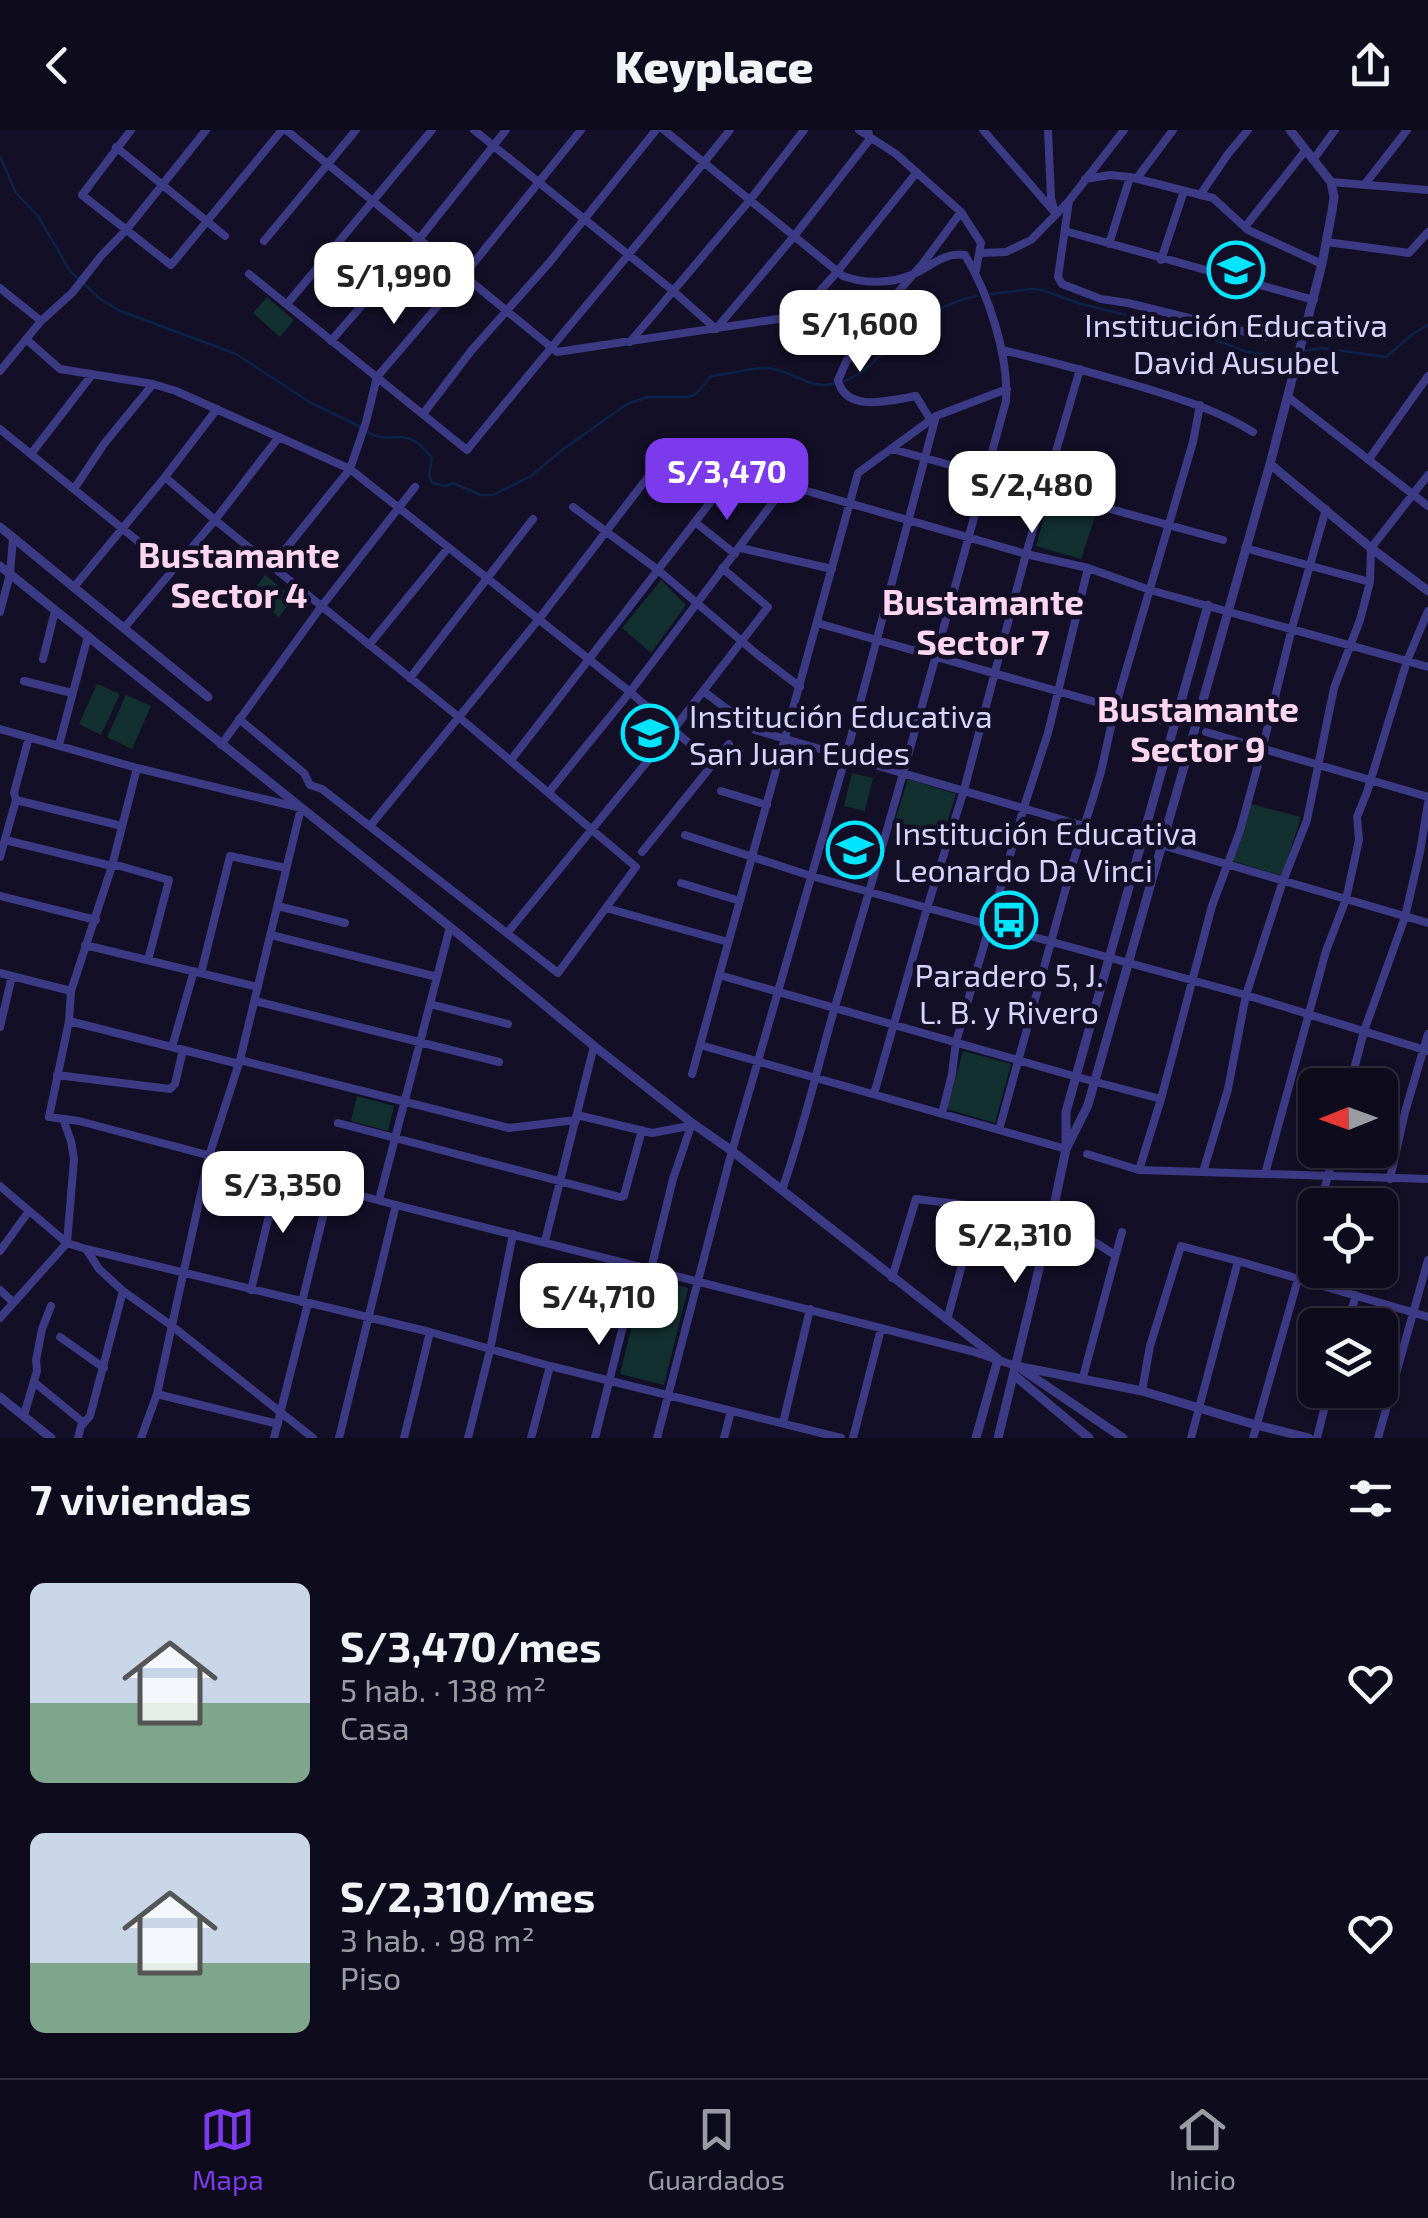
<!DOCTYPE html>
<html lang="es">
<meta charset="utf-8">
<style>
body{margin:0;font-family:"Exo 2",sans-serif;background:#171425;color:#f1f3f6;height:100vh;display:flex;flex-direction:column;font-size:38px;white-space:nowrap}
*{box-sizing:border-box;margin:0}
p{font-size:32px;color:#9b9ba3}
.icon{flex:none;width:55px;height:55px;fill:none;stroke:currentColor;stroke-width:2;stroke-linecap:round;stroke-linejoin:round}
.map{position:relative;height:1308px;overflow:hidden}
.details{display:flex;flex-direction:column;background:#0e0b1c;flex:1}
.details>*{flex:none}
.needle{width:65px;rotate:269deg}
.controls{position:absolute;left:1298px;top:938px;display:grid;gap:20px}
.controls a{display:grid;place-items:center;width:100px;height:100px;border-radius:15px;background:#0e0b1c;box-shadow:0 2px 8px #0004,0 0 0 2px #2e2b3b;font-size:50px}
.price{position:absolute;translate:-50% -85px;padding:0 22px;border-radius:20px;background:#fff;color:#222;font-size:32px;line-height:65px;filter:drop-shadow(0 2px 5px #0008)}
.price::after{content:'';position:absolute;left:50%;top:60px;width:30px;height:22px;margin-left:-15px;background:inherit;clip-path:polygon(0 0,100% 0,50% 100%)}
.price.active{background:#7c3aed;color:#fff}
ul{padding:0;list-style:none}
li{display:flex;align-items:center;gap:30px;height:250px;padding:0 30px}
li span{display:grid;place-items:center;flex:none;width:280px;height:200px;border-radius:15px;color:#555}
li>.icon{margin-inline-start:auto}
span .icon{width:120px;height:120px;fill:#fffc;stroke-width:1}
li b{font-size:42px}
h2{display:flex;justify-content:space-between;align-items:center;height:120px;padding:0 30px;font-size:42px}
header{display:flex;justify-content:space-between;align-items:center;height:130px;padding:0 30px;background:#0e0b1c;font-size:45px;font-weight:800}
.menu{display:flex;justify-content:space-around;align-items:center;height:140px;border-top:2px solid #2e2b3b;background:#0e0b1c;font-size:28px;color:#9b9ba3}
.menu a{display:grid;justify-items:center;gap:5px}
.menu .active{color:#7c3aed}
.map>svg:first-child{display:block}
.green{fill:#12302f}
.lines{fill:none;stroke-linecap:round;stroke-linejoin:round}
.stream{stroke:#0c2248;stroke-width:2.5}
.minor{stroke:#3d3a85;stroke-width:8}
.tertiary{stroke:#3d3a85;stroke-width:9}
.labels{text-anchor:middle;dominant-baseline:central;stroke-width:9;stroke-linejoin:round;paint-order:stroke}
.poi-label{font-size:32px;fill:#d9d4ff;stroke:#130f26}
.neighbourhood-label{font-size:35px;font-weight:bold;fill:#ffd6f0;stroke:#130f26}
</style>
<header><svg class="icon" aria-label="back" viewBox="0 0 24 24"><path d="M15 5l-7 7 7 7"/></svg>Keyplace<svg class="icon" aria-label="share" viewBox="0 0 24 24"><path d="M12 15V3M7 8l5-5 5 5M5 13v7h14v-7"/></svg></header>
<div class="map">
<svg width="1428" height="1308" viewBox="0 0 1428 1308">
<rect width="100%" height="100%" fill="#130f26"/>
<path class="green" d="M267,167L294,190L280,207L253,183Z
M1049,369L1096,384L1081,429L1036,416Z
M265,445L294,468L279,487L250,464Z
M661,450L686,475L651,523L622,498Z
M97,554L120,564L101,605L79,594Z
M126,565L151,576L132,619L107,607Z
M852,643L873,648L865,681L844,676Z
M908,649L956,664L941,712L893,697Z
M1251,674L1301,687L1282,746L1233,731L1244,702Z
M963,921L1011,934L995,993L947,979Z
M357,966L394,976L388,1001L351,991Z
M644,1147L688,1158L664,1255L620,1244Z"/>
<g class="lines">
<path class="stream" d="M0,26L16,63L38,86L70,141L99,168L118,180L236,224L311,273L361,297
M990,164L1032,159L1042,160L1081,174L1192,201L1247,222L1284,226L1294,223
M1302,221L1322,218L1386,227L1414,203L1428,195
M844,251C867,243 882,222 900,206C920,188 950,171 977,166
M367,301C391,319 403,290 432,328L429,346L432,353L446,356L453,353L481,365H493L531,346L562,320L627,274L648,267H688L696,264L711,246C729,244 749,238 767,238C792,239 811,262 836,253"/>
<path class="minor" d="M131,0L82,65L171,135L282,0
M286,0L557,222L798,186L837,142L917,42
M474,0L672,160L716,199L795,105L870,9L868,0
M664,0L843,146C865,154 891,154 914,144C931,136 945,122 965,125C988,163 1009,225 1006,271C951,471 897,671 837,870C818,934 804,998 782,1060
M859,0L896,24L961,82L981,113L976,140
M983,0L1056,84
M1048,0L1051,68L1054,79
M116,17L225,106
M1313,30L1335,0
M1137,48L1173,0
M1085,49L1110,45L1130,47L1213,68L1248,100L1322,134
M1331,52L1428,60
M1365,54L1407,0
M1200,65L1228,24L1248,0
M1069,71L1058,147L1062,154L1101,169L1128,173L1266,207L1307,195
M1245,97L1305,21
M1065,101L1314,170
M264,111L356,0
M1327,112L1409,123L1428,102
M1109,114L1130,47
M981,123L1006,122L1031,110L1069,71L1124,0
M1161,130L1184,61
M249,144L467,320C554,213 644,108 730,0
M0,158L41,191
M287,174L432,0
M26,209L60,239L153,254L176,261L350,339L630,562L713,634
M331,211L420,108L506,0
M630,212L750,70L804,0
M1002,220C1050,231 1098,244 1145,258C1184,270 1219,281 1253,302
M0,241L41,191L72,163L101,126L127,99L206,0
M1288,267L1428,376
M423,284L471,221L549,133L656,0
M930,289L916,266C891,270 846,284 838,250L847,230L871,213L880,200L892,169L924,132L961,82
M0,299L172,439
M892,319L1223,410
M31,324L91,246
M1369,329L1428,246
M165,347L215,390L460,588L636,737L558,843L322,659L310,655L304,643L239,589
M74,359L104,314L153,254
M573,377L658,440L758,525L800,557
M695,392L735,424
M741,418L832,439
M1245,418L1370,452
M272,436L350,339L366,292L377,247L464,145L581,0
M74,457L165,347L217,279
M0,482L10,444L13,408
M817,493L1173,594
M124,498L215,390L279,307
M369,515L448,418
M43,529L55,481
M410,548L533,389
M24,551L72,563
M703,561L755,600L1084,696
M0,599L137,638L301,678L240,930L209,1026L157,1264L141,1308
M1206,602L1428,667
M59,615L88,506
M221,615L321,477L415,357
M511,630L746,326L786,355L1026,424L1088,438L1150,460L1428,537
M137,638L112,736L71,861L69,891L49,987L79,991L396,1075L971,1221L1016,1236
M721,661L767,675
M549,662L630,562L786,355
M16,670L122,696
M370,696L539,489L674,313
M685,705L811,746L1246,865L1428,921
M5,710L112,736H120L169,750L148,830
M1144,710L1428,793
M642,722L729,614
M0,727L16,670L14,663L29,607
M681,753L740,771
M0,766L96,790
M278,776L345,793
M606,778L728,812
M508,802L673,600L768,477L722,438
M271,805L437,847
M85,815L258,857
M0,843L71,861
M201,843L230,726L286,738
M719,845L1077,947L1161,969
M255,871L499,932
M430,874L508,894
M69,891L239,934
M0,897L12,846
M700,915L1066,1019
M172,917L194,841
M240,930L509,998L576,990
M692,944L858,343L936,286L1007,259
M57,945L170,959L175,954L183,920
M1350,955L1364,901L1405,787L1420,722L1428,673
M874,964L927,778L964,660L1026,424L1080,239
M942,984L952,944L956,912L1024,677L1048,603L1088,438
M577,985L652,1003L689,996
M338,993L620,1067L624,1066L625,1062L642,1000
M999,1000L1072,736L1101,642L1115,578L1193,312L1200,275
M1087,1024L1139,1040L1428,1049
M1139,1040L1161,969L1212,776L1240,701L1262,620L1292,498L1326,379
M1203,1042L1228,959L1246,865L1283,751L1307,690L1334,558L1360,490L1370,452L1371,418L1428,345
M1265,1044L1326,821L1346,769L1359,710L1357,687L1367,662L1407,531L1428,481
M1390,1049L1405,982L1428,904
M0,1056L67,1113L86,1119L99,1139L123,1161L172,1196L313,1308
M379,1070L450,797
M1320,1075L1335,1020
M545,1111L594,916
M86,1119L430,1202L550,1236L841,1308
M0,1121L29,1081
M651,1139L673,1049L692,993
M892,1148L916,1069L1052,1085L1115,1125
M0,1160L13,1172
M251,1160L279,1044
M302,1172L330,1058
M0,1188L67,1113L74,1029L71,1011L63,989
M947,1190L978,1076
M1347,1195L1356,1165
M60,1207L104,1238
M1083,1247L1122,1102
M34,1252L84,1293
M1142,1261L1150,1216L1181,1116L1238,1131L1428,1187
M157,1264L278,1294
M24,1285L37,1241L36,1230L42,1199L51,1176
M783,1293L810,1179
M78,1308L81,1296L90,1286L123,1161
M274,1308L308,1173
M339,1308L396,1075
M404,1308L430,1202
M468,1308L490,1220L513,1104
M531,1308L550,1236
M595,1308L638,1136
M657,1308L730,1028L846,626L936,286
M724,1308L731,1281
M853,1308L881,1199
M1191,1308L1238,1131
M1253,1308L1298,1149
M1317,1308L1329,1260
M1378,1308L1428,1130"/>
<path class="tertiary" d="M1270,334L1371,418L1428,461
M0,397L208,567
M0,436L450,797L594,916L692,993L732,1021L998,1229L976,1308
M1066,1019L1088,975L1270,334L1322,134L1332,81L1334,67L1331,52L1290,0
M1016,1236L1142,1261L1256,1295L1309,1308
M1023,1240L1123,1308
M1014,1245L1089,1308
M0,1267L51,1308
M998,1308L1052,1085L1066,1019V982L1208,475"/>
</g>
<defs>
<g id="school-ring" transform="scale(2.875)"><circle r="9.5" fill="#130f26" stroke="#00e5ff" stroke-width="1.5"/><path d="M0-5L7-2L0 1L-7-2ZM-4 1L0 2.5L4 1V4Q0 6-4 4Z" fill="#00e5ff"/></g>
<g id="bus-ring" transform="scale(2.875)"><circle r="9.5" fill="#130f26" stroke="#00e5ff" stroke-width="1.5"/><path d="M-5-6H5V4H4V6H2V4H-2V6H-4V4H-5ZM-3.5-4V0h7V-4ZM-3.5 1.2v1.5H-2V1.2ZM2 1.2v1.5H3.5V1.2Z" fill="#00e5ff"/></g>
</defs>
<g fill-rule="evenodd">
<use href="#school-ring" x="1236" y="140"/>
<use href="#school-ring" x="650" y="603"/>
<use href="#school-ring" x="855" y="720"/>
<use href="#bus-ring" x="1009" y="790"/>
</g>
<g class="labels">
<g class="poi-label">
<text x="1236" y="194">Institución Educativa<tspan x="1236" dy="37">David Ausubel</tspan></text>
<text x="689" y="585" text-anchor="start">Institución Educativa<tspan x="689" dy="37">San Juan Eudes</tspan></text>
<text x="894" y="702" text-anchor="start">Institución Educativa<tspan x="894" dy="37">Leonardo Da Vinci</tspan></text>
<text x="1009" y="844">Paradero 5, J.<tspan x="1009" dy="37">L. B. y Rivero</tspan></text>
</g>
<g class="neighbourhood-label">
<text x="239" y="424">Bustamante<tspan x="239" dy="40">Sector 4</tspan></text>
<text x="983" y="471">Bustamante<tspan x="983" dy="40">Sector 7</tspan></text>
<text x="1198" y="578">Bustamante<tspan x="1198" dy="40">Sector 9</tspan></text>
</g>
</g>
</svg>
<div class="controls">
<a><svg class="needle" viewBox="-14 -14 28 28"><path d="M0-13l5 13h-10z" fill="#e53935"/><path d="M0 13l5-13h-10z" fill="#9b9ba3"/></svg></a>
<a><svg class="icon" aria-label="locate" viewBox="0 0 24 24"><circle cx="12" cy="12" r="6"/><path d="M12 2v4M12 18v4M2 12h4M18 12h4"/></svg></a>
<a><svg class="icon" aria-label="layers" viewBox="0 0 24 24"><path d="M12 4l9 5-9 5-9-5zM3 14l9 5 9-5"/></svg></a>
</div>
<b class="price" style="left:394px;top:197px">S/1,990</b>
<b class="price" style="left:860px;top:245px">S/1,600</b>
<b class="price active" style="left:727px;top:393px">S/3,470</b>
<b class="price" style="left:1032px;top:406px">S/2,480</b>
<b class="price" style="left:283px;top:1106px">S/3,350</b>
<b class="price" style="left:1015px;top:1156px">S/2,310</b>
<b class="price" style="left:599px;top:1218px">S/4,710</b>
</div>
<section class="details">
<h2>7 viviendas<svg class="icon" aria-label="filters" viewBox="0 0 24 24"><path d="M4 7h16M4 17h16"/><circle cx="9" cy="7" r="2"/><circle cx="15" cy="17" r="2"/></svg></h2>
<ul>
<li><span style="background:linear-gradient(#c9d6e8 60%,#7fa58c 0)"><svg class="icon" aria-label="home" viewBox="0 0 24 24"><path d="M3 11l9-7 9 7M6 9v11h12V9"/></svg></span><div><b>S/3,470/mes</b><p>5 hab. · 138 m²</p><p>Casa</p></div><svg class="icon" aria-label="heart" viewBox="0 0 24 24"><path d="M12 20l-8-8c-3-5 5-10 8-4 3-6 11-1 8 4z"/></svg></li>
<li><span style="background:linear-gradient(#c9d6e8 65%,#7fa58c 0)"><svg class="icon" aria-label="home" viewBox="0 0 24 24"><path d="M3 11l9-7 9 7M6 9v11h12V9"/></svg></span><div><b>S/2,310/mes</b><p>3 hab. · 98 m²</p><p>Piso</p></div><svg class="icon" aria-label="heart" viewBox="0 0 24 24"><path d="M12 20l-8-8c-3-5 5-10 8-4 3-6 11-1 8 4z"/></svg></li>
</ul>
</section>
<nav class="menu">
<a class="active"><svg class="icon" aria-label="map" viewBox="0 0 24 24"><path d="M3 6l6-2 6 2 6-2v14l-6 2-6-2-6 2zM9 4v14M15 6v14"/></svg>Mapa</a>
<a><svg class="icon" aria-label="saved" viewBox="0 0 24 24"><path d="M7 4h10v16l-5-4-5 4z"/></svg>Guardados</a>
<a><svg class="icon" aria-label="home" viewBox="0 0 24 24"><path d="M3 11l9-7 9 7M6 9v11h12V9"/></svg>Inicio</a>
</nav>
